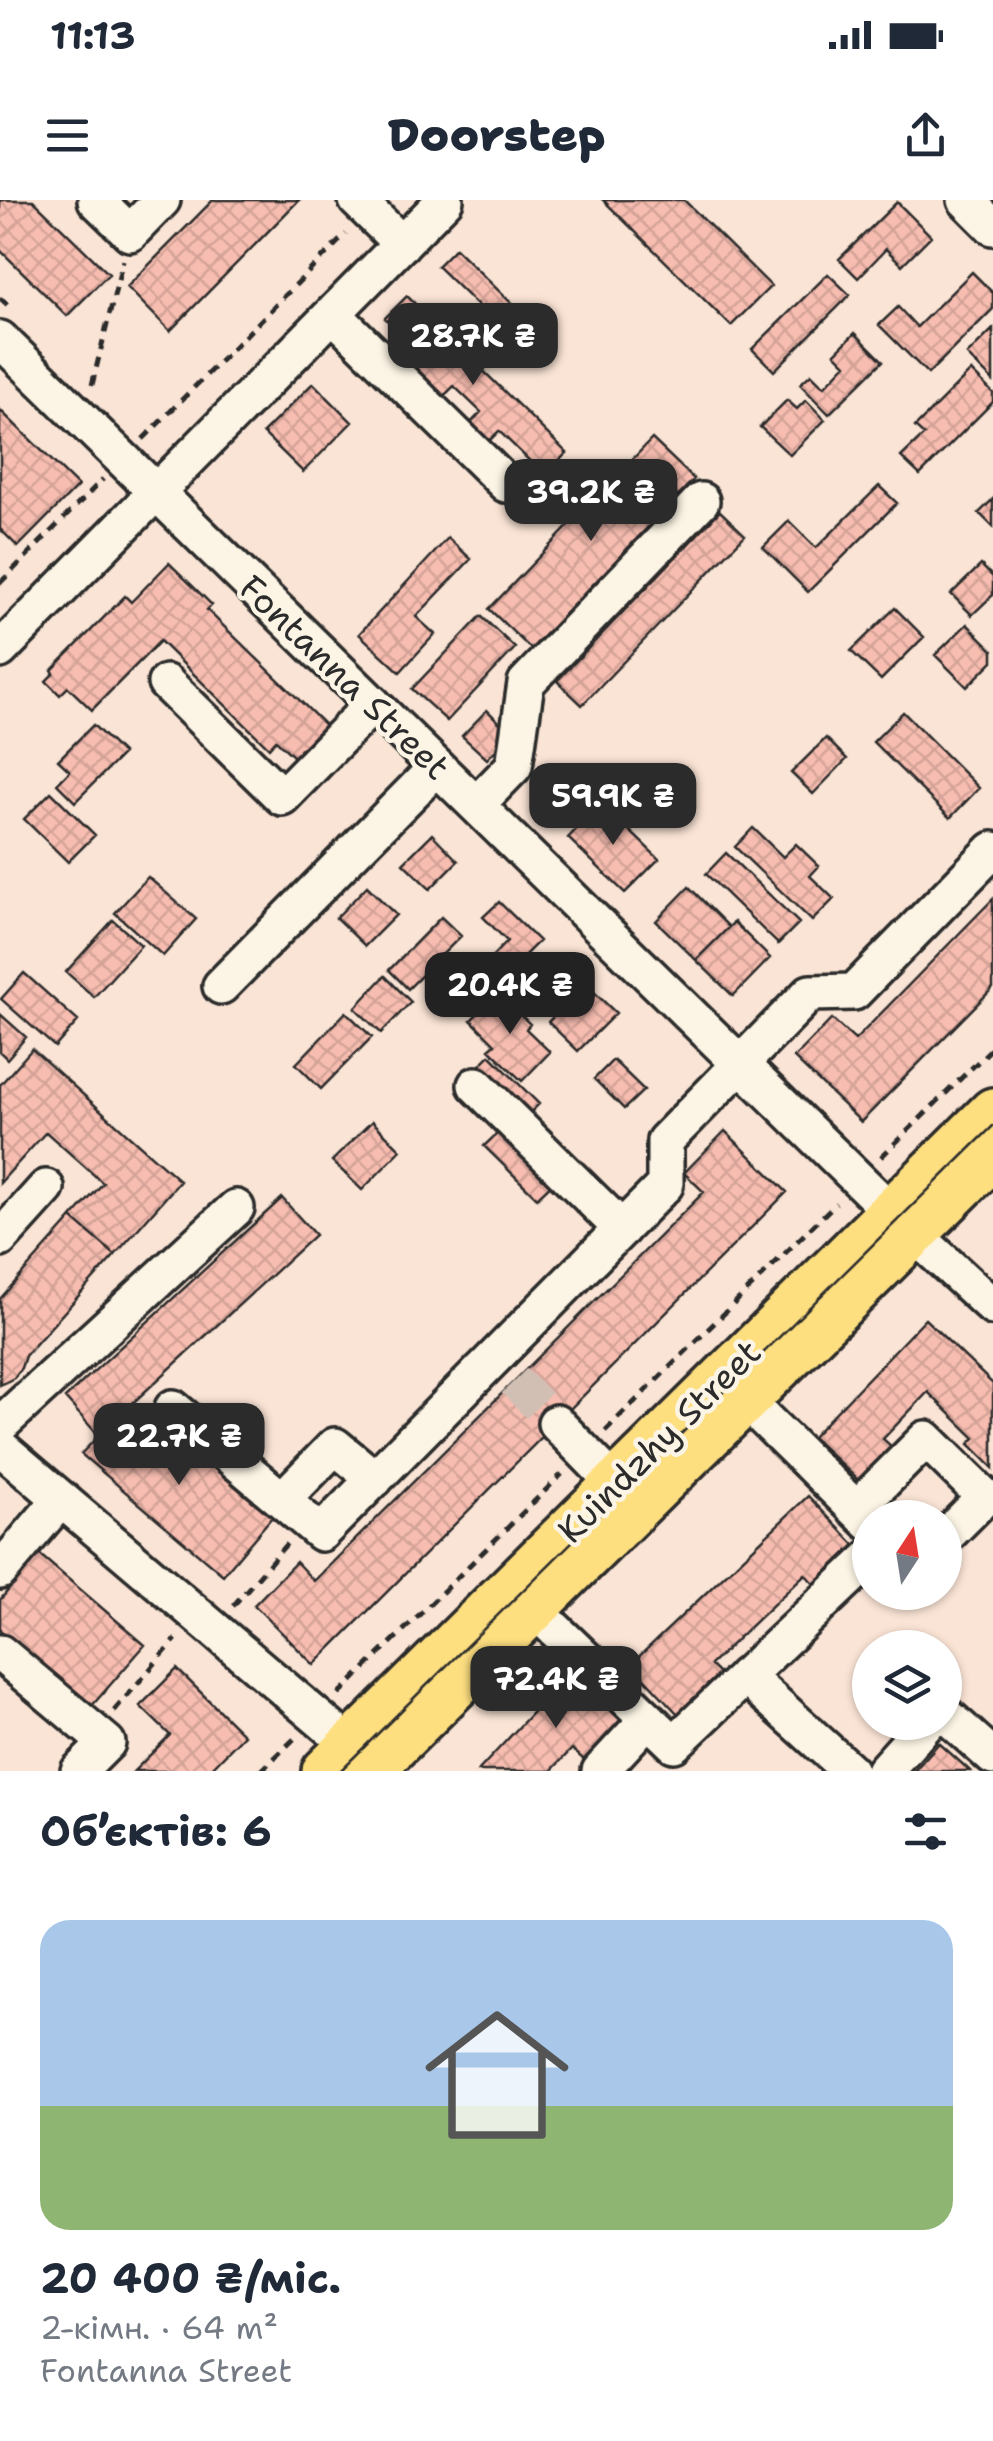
<!DOCTYPE html>
<html lang="uk">
<meta charset="utf-8">
<style>
body{margin:0;font-family:"Shantell Sans",sans-serif;background:#f2f2f3;color:#1f2937;height:100vh;display:flex;flex-direction:column;font-size:38px;white-space:nowrap}
*{box-sizing:border-box;margin:0}
p{font-size:32px;color:#747a83}
.icon{flex:none;width:55px;height:55px;fill:none;stroke:currentColor;stroke-width:2;stroke-linecap:round;stroke-linejoin:round}
.map{position:relative;height:1571px;overflow:hidden}
.details{display:flex;flex-direction:column;background:#fff;flex:1}
.details>*{flex:none}
.needle{width:65px;rotate:12deg}
.controls{position:absolute;left:852px;top:1300px;display:grid;gap:20px}
.controls a{display:grid;place-items:center;width:110px;height:110px;border-radius:50%;background:#fff;box-shadow:0 2px 8px #0004;font-size:50px}
.price{position:absolute;translate:-50% -85px;padding:0 22px;border-radius:20px;background:#2b2b2b;color:#fff;font-size:32px;line-height:65px;filter:drop-shadow(0 2px 5px #0008)}
.price::after{content:'';position:absolute;left:50%;top:60px;width:30px;height:22px;margin-left:-15px;background:inherit;clip-path:polygon(0 0,100% 0,50% 100%)}
.price.selected{background:#222;color:#fff}
ul{padding:0;list-style:none}
li{display:grid;align-content:center;gap:20px;height:530px;padding:0 40px}
li span{display:grid;place-items:center;height:310px;border-radius:30px;color:#555}
li>.icon{margin-inline-start:auto}
span .icon{width:180px;height:180px;fill:#fffc;stroke-width:1}
li b{font-size:42px}
h2{display:flex;justify-content:space-between;align-items:center;height:120px;padding:0 40px;font-size:42px}
.status{display:flex;justify-content:space-between;align-items:center;height:70px;padding:0 50px;background:#fff;direction:ltr}
.status svg{height:28px;fill:currentColor}
header{display:flex;justify-content:space-between;align-items:center;height:130px;padding:0 40px;background:#fff;font-size:45px;font-weight:800}
.map>svg:first-child{display:block}
.building{fill:url(#building-cross-hatch);stroke:#2b2b2b;stroke-width:2.5}
.lines{fill:none;stroke-linecap:round;stroke-linejoin:round}
.minor-tunnel{stroke:#d1bfb3;stroke-width:35;stroke-dasharray:35 18;stroke-linecap:butt}
.minor-casing{stroke:#2b2b2b;stroke-width:42}
.major-casing{stroke:#2b2b2b;stroke-width:52}
.path{stroke:#2b2b2b;stroke-width:5;stroke-dasharray:10 8;stroke-linecap:butt}
.minor{stroke:#fcf5e5;stroke-width:35}
.major{stroke:#fedf80;stroke-width:45}
.tram{stroke:#2b2b2b;stroke-width:2.5}
.labels{text-anchor:middle;dominant-baseline:central;stroke-width:9;stroke-linejoin:round;paint-order:stroke}
.street-label{font-size:35px;fill:#2b2b2b;stroke:#fcf5e5}
</style>
<div class="status"><b>11:13</b><svg viewBox="0 0 49 12"><path d="M0 12V9h3v3zM5 12V6h3v6zM10 12V3h3v9zM15 12V0h3v12zM26 1h20v11H26zM47 4h2v5h-2z"/></svg></div>
<header><svg class="icon" aria-label="menu" viewBox="0 0 24 24"><path d="M4 6h16M4 12h16M4 18h16"/></svg>Doorstep<svg class="icon" aria-label="share" viewBox="0 0 24 24"><path d="M12 15V3M7 8l5-5 5 5M5 13v7h14v-7"/></svg></header>
<div class="map">
<svg width="993" height="1571" viewBox="0 0 993 1571">
<defs>
<pattern id="building-cross-hatch" width="8" height="8" patternUnits="userSpaceOnUse" patternTransform="scale(2.5)"><rect width="8" height="8" fill="#f7bdb0"/><path d="M0 0l8 8M0 8l8-8" fill="none" stroke="#d4a398"/></pattern>
</defs>
<rect width="100%" height="100%" fill="#fae4d5"/>
<filter id="ink" filterUnits="userSpaceOnUse"><feTurbulence type="fractalNoise" baseFrequency=".01" numOctaves="2"/><feDisplacementMap in="SourceGraphic" scale="20" xChannelSelector="R" yChannelSelector="G"/><feConvolveMatrix kernelMatrix="1 2 1 2 8 2 1 2 1" color-interpolation-filters="sRGB"/></filter>
<g filter="url(#ink)">
<path class="building" d="M0,0H33L109,74L67,116L0,50Z
M213,0H299L170,131L127,87Z
M603,0H684L771,86L731,126Z
M897,2L931,36L902,65L886,49L858,78L839,59Z
M455,48L540,131L522,149L437,66Z
M972,72L993,93V109L928,174L879,125L898,107L917,127Z
M828,74L850,95L774,171L752,149Z
M407,96L567,253L544,275L499,231L485,245L467,227L481,212L454,186L442,198L413,170L425,158L385,118Z
M993,129V181L967,155Z
M855,133L883,161L829,214L800,184L811,174L824,187L846,164L835,153Z
M971,171L993,193V202L920,275L901,257L924,235L915,227Z
M313,183L352,222L303,272L263,233Z
M787,200L797,209L806,200L825,220L790,255L760,227Z
M0,210L78,286L18,347L0,329Z
M652,239L694,279L531,449L489,409Z
M879,286L897,303L808,392L763,347L789,321L816,348Z
M993,299V327L979,313Z
M720,311L745,335L582,505L557,481Z
M448,338L471,359L416,417L435,434L400,472L359,434Z
M169,363L212,405L207,410L325,525L294,557L276,540L269,548L160,441L92,510L68,487L60,495L46,481L54,473L52,470L125,396L131,402Z
M981,365L993,377V395L972,415L951,394Z
M895,408L924,437L881,480L851,451Z
M481,416L515,448L447,521L412,489Z
M967,424L993,450V461L967,487L935,455Z
M487,510L511,534L487,559L462,536Z
M903,512L979,588L950,618L873,542Z
M93,525L123,554L75,602L57,584L70,571L58,560Z
M826,538L847,559L813,594L791,573Z
M51,592L95,635L68,662L24,619Z
M601,603L659,659L625,693L568,638Z
M753,628L783,657L796,644L819,666L810,676L834,699L812,721L735,647Z
M432,634L458,661L430,689L403,663Z
M726,653L799,723L778,744L706,674Z
M148,677L196,719L163,756L115,713Z
M367,686L396,715L365,746L336,718Z
M689,687L729,727L696,760L656,721Z
M993,699V788L861,922L794,858L832,819L855,840Z
M499,702L539,741L499,781L484,765L507,741L483,717Z
M441,717L461,736L408,789L389,770Z
M113,720L141,745L94,797L66,772Z
M734,722L770,758L733,796L696,760Z
M570,769L616,813L578,851L548,822L564,806L549,791Z
M24,773L78,821L55,847L1,799Z
M385,776L411,802L381,833L355,808Z
M498,793L530,824L526,829L550,852L522,881L489,849L495,844L471,820Z
M346,812L372,837L321,889L296,864Z
M0,814L26,837L7,859L0,852Z
M32,849L180,981L115,1055L72,1018L103,983L46,932L0,983V885Z
M490,855L539,904L525,918L475,870Z
M613,860L644,890L624,909L594,879Z
M372,921L401,950L362,990L332,961Z
M503,928L556,980L537,998L484,946Z
M725,931L787,992L314,1465L254,1405L296,1362L314,1381L704,992L684,973Z
M282,998L315,1035L98,1235L65,1198Z
M72,1018L115,1055L25,1156L21,1168L14,1178L0,1185V1099Z
M925,1119L993,1184V1268L969,1244L975,1238L928,1192L883,1239L892,1247L859,1281L812,1237Z
M144,1208L272,1317L223,1375L81,1254L117,1217L128,1227Z
M808,1296L855,1345L814,1384L805,1374L710,1465L719,1474L678,1514L631,1464Z
M39,1354L145,1445L90,1508L0,1431V1400Z
M177,1469L244,1535L209,1571H134L170,1535L140,1506Z
M570,1472L621,1520L584,1560L572,1549L551,1571H478Z
M939,1543L969,1570L970,1571H914Z"/>
<g class="lines">
<path class="minor-tunnel" d="M514,1181L556,1223"/>
<g class="minor-casing">
<path id="minor" d="M96,0L130,33L162,0
M357,0L402,44
M966,0L993,27
M333,114L506,284
M0,139L914,1034L993,1107
M0,450L445,0
M166,483L282,597L373,504
M476,605L514,566L526,483L701,301
M221,786L437,567
M476,885L622,1029
M0,1039L46,988
M728,1183L870,1323
M173,1208L321,1333L665,985V941L810,793L854,792L993,650
M556,1223L632,1301
M0,1225L236,1008
M0,1247L369,1561
M282,1300L335,1246L375,1279
M856,1309L926,1239L985,1297L945,1337
M0,1371L61,1299
M516,1392L674,1544L870,1358
M0,1453L107,1543L79,1571
M745,1476L850,1571
M945,1514L993,1557
M600,1571L648,1519
M884,1571L928,1522"/>
</g>
<g class="major-casing">
<path id="major" d="M325,1571L993,911
M370,1571L993,956"/>
</g>
<path class="path" d="M0,98L13,110
M92,185L123,60
M143,239L346,34
M0,383L103,279
M881,957L993,847
M605,1231L836,1003
M233,1406L288,1342
M339,1494L562,1274
M114,1511L176,1439
M261,1571L296,1537"/>
<use href="#minor" class="minor"/>
<use href="#major" class="major"/>
<path class="tram" d="M340,1571L993,926"/>
</g>
</g>
<g class="labels">
<g class="street-label">
<text transform="translate(345 477) rotate(44)">Fontanna Street</text>
<text transform="translate(659 1241) rotate(-45)">Kuindzhy Street</text>
</g>
</g>
</svg>
<div class="controls">
<a><svg class="needle" viewBox="-14 -14 28 28"><path d="M0-13l5 13h-10z" fill="#e53935"/><path d="M0 13l5-13h-10z" fill="#747a83"/></svg></a>
<a><svg class="icon" aria-label="layers" viewBox="0 0 24 24"><path d="M12 4l9 5-9 5-9-5zM3 14l9 5 9-5"/></svg></a>
</div>
<b class="price" style="left:473px;top:188px">28.7K ₴</b>
<b class="price" style="left:591px;top:344px">39.2K ₴</b>
<b class="price" style="left:613px;top:648px">59.9K ₴</b>
<b class="price selected" style="left:510px;top:837px">20.4K ₴</b>
<b class="price" style="left:179px;top:1288px">22.7K ₴</b>
<b class="price" style="left:556px;top:1531px">72.4K ₴</b>
</div>
<section class="details">
<h2>Об’єктів: 6<svg class="icon" aria-label="filters" viewBox="0 0 24 24"><path d="M4 7h16M4 17h16"/><circle cx="9" cy="7" r="2"/><circle cx="15" cy="17" r="2"/></svg></h2>
<ul>
<li><span style="background:linear-gradient(#a9c7e8 60%,#8fb573 0)"><svg class="icon" aria-label="home" viewBox="0 0 24 24"><path d="M3 11l9-7 9 7M6 9v11h12V9"/></svg></span><div><b>20 400 ₴/міс.</b><p>2-кімн. · 64 m²</p><p>Fontanna Street</p></div></li>
</ul>
</section>
